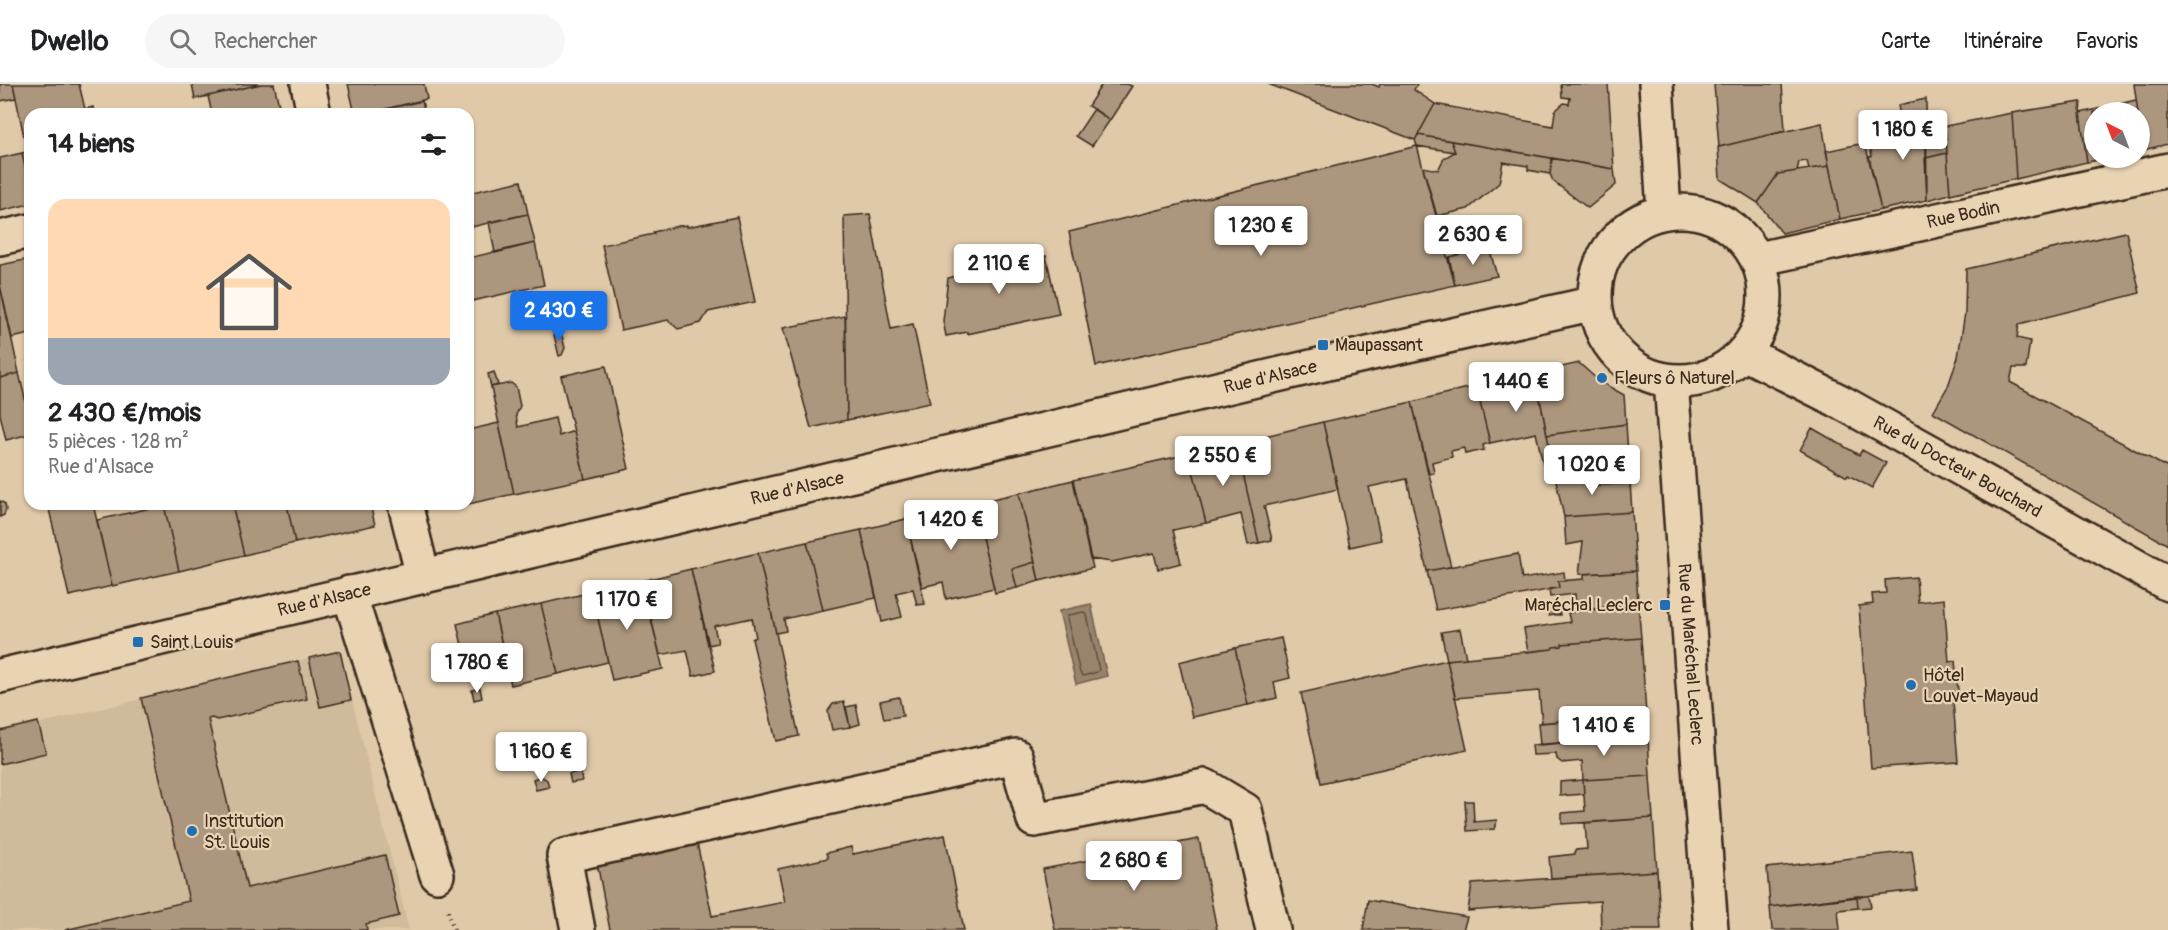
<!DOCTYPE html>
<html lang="fr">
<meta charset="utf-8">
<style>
body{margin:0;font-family:Pangolin,sans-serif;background:#f6f6f6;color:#202124;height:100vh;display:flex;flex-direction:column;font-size:22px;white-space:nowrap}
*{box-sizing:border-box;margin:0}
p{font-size:20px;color:#757577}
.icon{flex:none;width:33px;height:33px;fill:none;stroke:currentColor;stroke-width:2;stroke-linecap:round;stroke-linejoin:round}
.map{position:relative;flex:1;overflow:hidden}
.side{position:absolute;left:24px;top:24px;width:450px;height:402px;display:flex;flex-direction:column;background:#fff;border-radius:18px;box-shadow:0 2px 4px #0004}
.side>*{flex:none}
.needle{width:39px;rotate:318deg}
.fabs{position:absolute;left:2084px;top:18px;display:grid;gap:12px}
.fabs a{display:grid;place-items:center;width:66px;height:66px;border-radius:50%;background:#fff;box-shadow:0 2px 4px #0004;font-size:30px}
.price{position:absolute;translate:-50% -51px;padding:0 14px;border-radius:6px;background:#fff;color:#222;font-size:20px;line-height:39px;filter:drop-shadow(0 2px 3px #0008)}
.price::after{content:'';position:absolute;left:50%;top:36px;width:18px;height:14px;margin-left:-9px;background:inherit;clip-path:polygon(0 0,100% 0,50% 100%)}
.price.selected{background:#1a73e8;color:#fff}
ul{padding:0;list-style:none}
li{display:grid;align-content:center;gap:12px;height:318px;padding:0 24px}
li span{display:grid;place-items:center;height:186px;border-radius:18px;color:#555}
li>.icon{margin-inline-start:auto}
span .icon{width:108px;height:108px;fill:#fffc;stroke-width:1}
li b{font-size:26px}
h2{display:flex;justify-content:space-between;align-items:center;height:72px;padding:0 24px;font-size:26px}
header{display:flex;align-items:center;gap:36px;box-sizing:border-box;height:84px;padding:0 30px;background:#fff;border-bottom:2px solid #e0e0e0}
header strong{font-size:28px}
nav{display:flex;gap:33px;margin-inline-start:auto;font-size:21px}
.search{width:420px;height:54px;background:#f6f6f6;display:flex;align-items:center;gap:15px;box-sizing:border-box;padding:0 21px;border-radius:33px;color:#757577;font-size:22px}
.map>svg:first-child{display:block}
.built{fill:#d0ba9c}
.water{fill:#98836c;stroke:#735f4d;stroke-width:1.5}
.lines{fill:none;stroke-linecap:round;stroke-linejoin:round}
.shore{stroke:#604e3d;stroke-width:1.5}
.building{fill:#ac977e;stroke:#3b2a1e;stroke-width:1.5}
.minor-casing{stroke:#3b2a1e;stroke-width:38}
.path{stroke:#3b2a1e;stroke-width:4;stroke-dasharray:1.5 4.5;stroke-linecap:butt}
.minor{stroke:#ead3b2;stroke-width:33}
.poi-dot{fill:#1f6fb2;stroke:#ead3b2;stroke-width:2}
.labels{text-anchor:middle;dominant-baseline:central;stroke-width:4.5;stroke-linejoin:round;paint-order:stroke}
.street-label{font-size:18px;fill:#3b2a1e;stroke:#ead3b2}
.poi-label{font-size:18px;fill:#3b2a1e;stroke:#ead3b2;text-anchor:start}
</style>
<header>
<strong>Dwello</strong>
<div class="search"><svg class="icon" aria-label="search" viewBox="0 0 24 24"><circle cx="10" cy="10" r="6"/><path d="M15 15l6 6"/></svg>Rechercher</div>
<nav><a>Carte</a><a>Itinéraire</a><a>Favoris</a></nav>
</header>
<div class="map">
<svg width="2168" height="846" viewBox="0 0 2168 846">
<rect width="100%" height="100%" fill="#e0c9a9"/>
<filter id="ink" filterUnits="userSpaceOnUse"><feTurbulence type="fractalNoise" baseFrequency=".0167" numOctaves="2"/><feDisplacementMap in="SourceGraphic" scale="12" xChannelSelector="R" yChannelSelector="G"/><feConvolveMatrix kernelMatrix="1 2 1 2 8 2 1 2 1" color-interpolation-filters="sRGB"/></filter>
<g filter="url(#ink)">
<path class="built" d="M340,567L409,846H0V649Z"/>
<path class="water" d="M1091,520L1107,592L1076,600L1059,527Z"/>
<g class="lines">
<path class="shore" d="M1084,528L1087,531L1099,586L1097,588L1083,592L1080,589L1067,534L1069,531Z"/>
</g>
<path class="building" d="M0,0H13L16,14L0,17Z
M13,0H79L85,25L93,23L94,30H30V52L24,53Z
M192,0H261L195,15Z
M261,0H274L281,30H212L208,12Z
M348,0H424L427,15L364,30H355Z
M1102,0H1127L1132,2L1110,36L1088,22Z
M1268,0H1372L1379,3L1380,0H1417L1414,6L1435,20L1415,56Z
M1561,0H1608L1614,85L1418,51L1435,20L1553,42L1555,27L1564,19L1569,20L1570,14L1562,13Z
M1714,0H1782L1785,47L1719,63Z
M2134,0H2168V60L2143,66Z
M1926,15L1927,116L1881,126L1869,73L1872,72L1870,64L1904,57L1898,21Z
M2136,16L2138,28H2094V74H2109L2087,78L2080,29Z
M422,17L425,30H364Z
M2081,18L2080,29L2087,78L2016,95L2012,29Z
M1094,25L1110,36L1092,62L1076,52Z
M2012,29L2016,95L1950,110L1945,42Z
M2139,38L2143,66H2139Z
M1822,39L1829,82L1809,85L1807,77L1799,78L1797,87L1778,90L1758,119L1720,95L1718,63Z
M1945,42L1947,69L1926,74V45Z
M1418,51L1451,57L1455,68L1417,62L1415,56Z
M1451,57L1552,74L1550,90L1528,86V82L1503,78L1499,99L1468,125L1437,132L1423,83L1438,86L1444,74L1455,68Z
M1865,59L1881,126L1840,135L1826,67Z
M1417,62L1455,201L1096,282L1069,148Z
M30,67V105L22,69Z
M22,69L30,105V120L0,127V74Z
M1947,69L1950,110L1927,116L1925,74Z
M1552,74L1614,85L1616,101L1588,124L1553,97L1550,90Z
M1829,82L1840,135L1782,149L1758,119L1778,90Z
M521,97L528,130L471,143L468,132V109Z
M528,130L535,159L495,169L489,138Z
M870,130L891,245L913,240L930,319L847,336L844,132Z
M737,133L755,218L708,228L701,239L678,245L668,236L621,246L602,161L654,150L653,148L678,142L687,141V143Z
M2126,148L2140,209L2019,240L2017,254L2030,257L2026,284H2013L2010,298L2168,384V461L1933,328L1948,302L1958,273L1965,229L1966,185Z
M535,159L544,201L472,217L468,199V174Z
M1489,163L1497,192L1455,201L1449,173Z
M1005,168L1018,178L1046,172L1059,230L967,250V248L946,252L943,237L948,194L982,185V182L991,171Z
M30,175V250L12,254L0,201V181Z
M0,201L19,289L0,294Z
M845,232L847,336L811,344L783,244Z
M558,246L562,252L565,264L562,271L559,272L553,247Z
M1579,279L1599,297L1624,311L1626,340L1547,351L1535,289Z
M606,282L629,385L585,395L561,292Z
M494,288L498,301L491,303L488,290Z
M19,289L30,336V350L6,356L0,330V294Z
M1535,289L1547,351L1555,392L1546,393L1536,349L1490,359L1476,302Z
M511,299L516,303L520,322L516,331L518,343L555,334L559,352L574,347L585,395L514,410L491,303Z
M1476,302L1490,359L1483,361L1484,366L1465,370L1464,364L1451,367L1452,373L1432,378L1434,389L1428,390L1412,318Z
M1412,318L1451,483L1427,487L1407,395L1369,403L1381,456L1350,463L1323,338Z
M1323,338L1338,405L1264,422L1272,456L1259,459L1236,359Z
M499,339L514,410L445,425L444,420H468V346Z
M1626,340L1630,399L1590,402V388L1555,392L1547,351Z
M1812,344L1859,371L1862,366L1886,379L1872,404L1848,391L1847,393L1800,366Z
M1236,359L1259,459L1248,461L1241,430L1206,439L1189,370Z
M1189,370L1206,439L1173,446L1181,479L1158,485L1154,469L1112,478L1090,475L1073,396Z
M1590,388V402L1630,399L1632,428L1564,433L1555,392Z
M1073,396L1093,484L1039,497L1019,409Z
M1019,409L1035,478L1012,485L1017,504L995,509L974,419Z
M0,417L5,420L6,426L4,431L0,433Z
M974,419L994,504L946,515L943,498L922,503L906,435Z
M48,420H72L49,425Z
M72,420H93L112,502L69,512L49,425Z
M168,420H232L244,471L179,487L164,421Z
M232,420H287L295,459L244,471Z
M287,420H370L375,441L295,459Z
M164,421L179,487L112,502L97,436Z
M1632,428L1636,487L1579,490L1583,458L1566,461L1564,433Z
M906,435L925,520L917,521L913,505L896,509L902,533L882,538L861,446Z
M861,446L876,514L823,526L807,458Z
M807,458L823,526L784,535L786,547L776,549L758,469Z
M758,469L799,652L776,657L752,555L756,553L752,534L714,542L718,559L708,561L691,485Z
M1518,470L1522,495L1564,488L1565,497H1558L1559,504L1436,526L1427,487Z
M1035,478L1039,497L1017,504L1012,485Z
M691,485L715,587L693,592L687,566L660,571L642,497Z
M1636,487L1638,518L1586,527L1585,519L1576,521L1575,510L1550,513L1549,505L1559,504L1558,497L1584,495V490Z
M1916,493L1918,518L1944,515L1949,578L1955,577L1959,616L1953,617L1958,678L1871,684L1859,522L1873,520L1872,510L1886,509L1885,496Z
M642,497L663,585L612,596L592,508Z
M592,508L608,578L558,590L541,520Z
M1638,518L1641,554L1562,560V562L1553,563L1552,565L1528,568L1524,545L1570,538L1568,529Z
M541,520L558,590L511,601L495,530Z
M1559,523L1560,531H1553L1552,524Z
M1552,524L1553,531L1549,532L1547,525Z
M495,530L508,586L470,595L457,540Z
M1460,545L1466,574L1447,576L1441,548Z
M1281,554L1290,594L1274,598L1277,614L1248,621L1235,564Z
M1641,554L1646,630L1542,639L1539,607L1455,614L1447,576L1552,565L1553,563L1562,562V560Z
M1235,564L1248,621L1192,633L1179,578Z
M340,567L351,616L320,623L309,574Z
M1447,576L1467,666L1321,699L1301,609Z
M298,577L307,615L217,636L212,634L208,635L247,804L385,771L399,832L366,840L367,846H65L189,817L141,614Z
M480,604L482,614L474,616L472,606Z
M899,613L903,632L884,635L880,617Z
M844,618L850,643L832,646L828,627L833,620Z
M856,621L860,640L850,643L846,623Z
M1646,630L1648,652L1540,661L1538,639Z
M38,638L46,669L0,680V647Z
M1648,652L1650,692L1583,696L1582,677L1562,679L1557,675L1556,670L1533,671L1532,661Z
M580,687L582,697L571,699L569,690Z
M541,692L547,696L549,703L536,706L533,695Z
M1650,692L1653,734L1562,740V729L1585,727L1583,696Z
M1583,696L1584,710L1560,712V698Z
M1465,717H1473L1474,738L1497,736L1495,745L1467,747Z
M1653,734L1657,787L1551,794L1549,773L1575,770V766L1587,765L1585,739Z
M945,751L964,846H610L597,779L697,759L712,832L785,818L778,785L828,774L826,769L851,763L853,770Z
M1199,755L1217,846H1055L1043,785Z
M1912,767L1917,806L1770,823L1767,784Z
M1657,787L1661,846H1601L1600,817L1468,827L1472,800Z
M1857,812H1869L1871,823L1858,824Z
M1857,812L1858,824L1838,826L1840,846H1772L1770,823Z
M1368,816L1467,833L1463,846H1363Z"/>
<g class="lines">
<g class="minor-casing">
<g id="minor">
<path d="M308,0L314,30"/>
<path d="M1656,0L1664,128"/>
<circle cx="1680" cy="212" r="85"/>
<path d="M0,154L30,147"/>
<path id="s1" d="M1758,175L2168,86"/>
<path id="s2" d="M1744,269L1841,318L2168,500"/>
<path id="s3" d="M1671,297L1711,846"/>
<path d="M405,420L423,492"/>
<path d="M349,509L437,791"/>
<path id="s4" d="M0,592L1328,279L1595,219"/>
<path d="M578,846L564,772L1016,672L1034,736L1205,702L1245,726L1273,846"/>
</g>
</g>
<path class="path" d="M448,827L454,846"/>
<use href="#minor" class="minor"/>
</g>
</g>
<g class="poi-dot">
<rect x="1317" y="255" width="12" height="12" rx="3"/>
<circle cx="1602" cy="294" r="6"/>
<rect x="1659" y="515" width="12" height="12" rx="3"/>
<rect x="132" y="552" width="12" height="12" rx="3"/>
<circle cx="1911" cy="601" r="6"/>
<circle cx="192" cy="747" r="6"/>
</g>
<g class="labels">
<g class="street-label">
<text stroke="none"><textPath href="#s1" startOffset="210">Rue Bodin</textPath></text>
<text stroke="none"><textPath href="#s4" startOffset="1305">Rue d'Alsace</textPath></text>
<text stroke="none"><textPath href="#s2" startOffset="242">Rue du Docteur Bouchard</textPath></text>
<text stroke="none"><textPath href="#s4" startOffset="819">Rue d'Alsace</textPath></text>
<text stroke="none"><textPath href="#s4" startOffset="333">Rue d'Alsace</textPath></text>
<text stroke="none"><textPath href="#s3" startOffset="274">Rue du Maréchal Leclerc</textPath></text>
</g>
<g class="poi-label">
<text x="1335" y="261">Maupassant</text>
<text x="1614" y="294">Fleurs ô Naturel</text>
<text x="1653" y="521" text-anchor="end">Maréchal Leclerc</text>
<text x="150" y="558">Saint Louis</text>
<text x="1923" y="591">Hôtel<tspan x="1923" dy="21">Louvet-Mayaud</tspan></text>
<text x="204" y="737">Institution<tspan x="204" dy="21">St. Louis</tspan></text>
</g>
</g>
</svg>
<div class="fabs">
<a><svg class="needle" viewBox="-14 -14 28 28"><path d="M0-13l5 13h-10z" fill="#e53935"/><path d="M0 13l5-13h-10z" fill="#757577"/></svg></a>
</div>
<b class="price" style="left:1903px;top:77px">1 180 €</b>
<b class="price" style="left:1261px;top:173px">1 230 €</b>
<b class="price" style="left:1473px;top:182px">2 630 €</b>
<b class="price" style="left:999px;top:211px">2 110 €</b>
<b class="price selected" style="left:559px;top:258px">2 430 €</b>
<b class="price" style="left:1516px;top:329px">1 440 €</b>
<b class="price" style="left:1223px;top:403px">2 550 €</b>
<b class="price" style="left:1592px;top:412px">1 020 €</b>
<b class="price" style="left:951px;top:467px">1 420 €</b>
<b class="price" style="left:627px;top:547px">1 170 €</b>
<b class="price" style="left:477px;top:610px">1 780 €</b>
<b class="price" style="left:1604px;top:673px">1 410 €</b>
<b class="price" style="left:541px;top:699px">1 160 €</b>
<b class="price" style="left:1134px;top:808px">2 680 €</b>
<section class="side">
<h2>14 biens<svg class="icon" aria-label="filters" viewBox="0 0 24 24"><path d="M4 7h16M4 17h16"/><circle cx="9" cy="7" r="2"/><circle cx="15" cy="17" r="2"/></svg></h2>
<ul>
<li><span style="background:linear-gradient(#ffd9b3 75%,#9aa5b1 0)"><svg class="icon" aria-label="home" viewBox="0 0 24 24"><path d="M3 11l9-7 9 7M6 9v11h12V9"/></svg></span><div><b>2 430 €/mois</b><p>5 pièces · 128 m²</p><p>Rue d'Alsace</p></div></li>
</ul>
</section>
</div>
